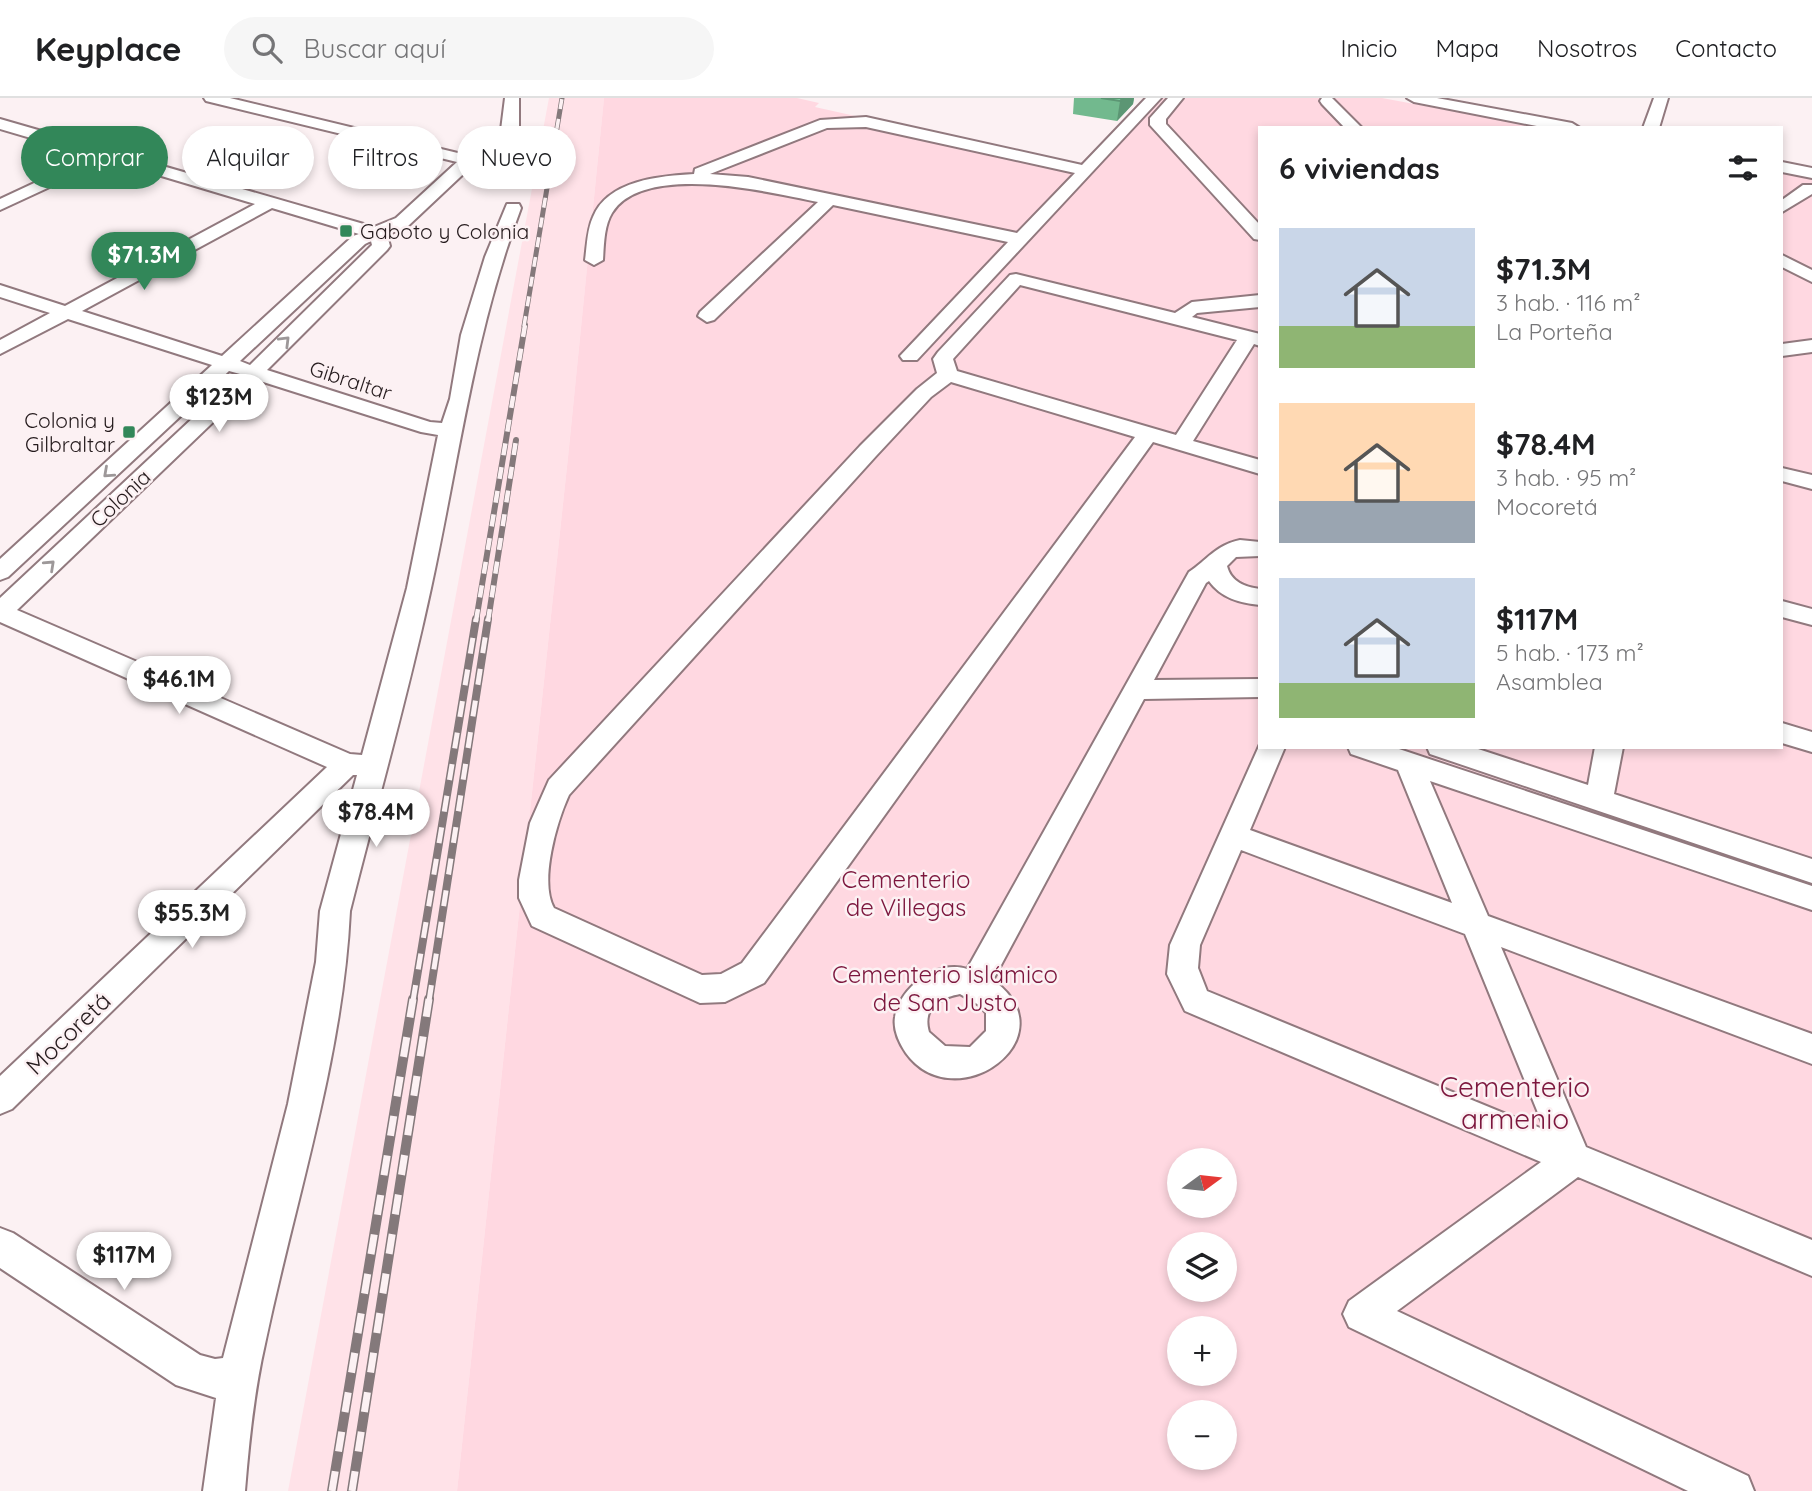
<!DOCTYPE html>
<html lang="es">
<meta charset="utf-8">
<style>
body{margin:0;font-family:Quicksand,sans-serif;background:#f6f6f6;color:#202124;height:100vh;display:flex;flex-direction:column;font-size:26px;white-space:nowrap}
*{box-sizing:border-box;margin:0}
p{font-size:23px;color:#757577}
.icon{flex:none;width:38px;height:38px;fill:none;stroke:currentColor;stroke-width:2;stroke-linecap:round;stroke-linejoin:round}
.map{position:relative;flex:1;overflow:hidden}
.panel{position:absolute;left:1258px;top:28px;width:525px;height:623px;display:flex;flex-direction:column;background:#fff;border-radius:0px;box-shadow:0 4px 10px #0003}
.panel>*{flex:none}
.hud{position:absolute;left:21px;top:28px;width:665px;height:63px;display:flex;gap:14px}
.needle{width:46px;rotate:75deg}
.tools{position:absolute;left:1167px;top:1050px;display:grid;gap:14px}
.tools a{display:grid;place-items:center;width:70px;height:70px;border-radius:50%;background:#fff;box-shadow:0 4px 10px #0003;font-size:35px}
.price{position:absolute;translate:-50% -60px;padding:0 16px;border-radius:24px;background:#fff;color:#222;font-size:23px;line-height:46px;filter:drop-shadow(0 2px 4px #0008)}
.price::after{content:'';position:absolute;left:50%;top:42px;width:21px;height:16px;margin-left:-10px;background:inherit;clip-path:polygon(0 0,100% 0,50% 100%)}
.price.active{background:#328759;color:#fff}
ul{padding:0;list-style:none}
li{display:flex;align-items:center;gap:21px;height:175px;padding:0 21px}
li span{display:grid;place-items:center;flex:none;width:196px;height:140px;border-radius:0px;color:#555}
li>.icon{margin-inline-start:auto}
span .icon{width:84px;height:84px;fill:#fffc;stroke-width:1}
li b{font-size:30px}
h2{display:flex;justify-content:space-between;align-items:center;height:84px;padding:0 21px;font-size:30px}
.chip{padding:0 24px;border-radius:32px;background:#fff;box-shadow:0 4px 10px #0003;font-size:24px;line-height:63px}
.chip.active{background:#328759;color:#fff}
header{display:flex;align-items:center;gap:42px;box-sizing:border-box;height:98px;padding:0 35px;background:#fff;border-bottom:2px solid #e0e0e0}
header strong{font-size:33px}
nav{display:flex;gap:38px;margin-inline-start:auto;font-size:24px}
.search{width:490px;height:63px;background:#f6f6f6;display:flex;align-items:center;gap:18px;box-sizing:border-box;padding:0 24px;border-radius:38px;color:#757577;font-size:26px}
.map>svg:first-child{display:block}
.built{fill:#ffe2e8}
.green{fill:#ffd8e1;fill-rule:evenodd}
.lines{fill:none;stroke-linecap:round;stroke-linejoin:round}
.minor-casing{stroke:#91797e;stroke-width:4}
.minor{fill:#fff;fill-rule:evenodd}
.rail-far3-casing{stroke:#84797b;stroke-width:5}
.rail-far2-casing{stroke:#84797b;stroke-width:6}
.rail-far1-casing{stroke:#84797b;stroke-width:8}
.rail-casing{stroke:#84797b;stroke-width:10}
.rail-far3{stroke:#fcf1f3;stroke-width:3.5;stroke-dasharray:10;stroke-linecap:butt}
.rail-far2{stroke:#fcf1f3;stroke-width:4.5;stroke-dasharray:12;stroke-linecap:butt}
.rail-far1{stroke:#fcf1f3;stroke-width:5;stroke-dasharray:16;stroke-linecap:butt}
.rail{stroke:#fcf1f3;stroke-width:7;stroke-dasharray:20;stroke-linecap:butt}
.wall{fill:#72b98e}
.shaded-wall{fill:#5c9674}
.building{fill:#84d7a5;stroke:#5c9674;stroke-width:2}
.oneway{stroke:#9d9899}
.poi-dot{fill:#328759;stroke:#fcf1f3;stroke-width:2.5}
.labels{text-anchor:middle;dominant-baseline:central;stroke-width:5;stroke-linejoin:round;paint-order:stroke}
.far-poi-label{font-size:21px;fill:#251b1d;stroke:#fcf1f3;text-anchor:start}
.far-street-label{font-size:21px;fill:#251b1d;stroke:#fcf1f3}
.park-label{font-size:24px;fill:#7c163d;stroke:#fcf1f3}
.street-label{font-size:24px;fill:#251b1d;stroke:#fcf1f3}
.near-park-label{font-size:28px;fill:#7c163d;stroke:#fcf1f3}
</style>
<header>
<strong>Keyplace</strong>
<div class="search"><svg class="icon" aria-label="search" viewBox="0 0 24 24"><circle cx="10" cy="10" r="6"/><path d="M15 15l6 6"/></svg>Buscar aquí</div>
<nav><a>Inicio</a><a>Mapa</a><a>Nosotros</a><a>Contacto</a></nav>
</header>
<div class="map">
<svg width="1812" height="1393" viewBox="0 0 1812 1393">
<rect width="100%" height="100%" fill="#fcf1f3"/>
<path class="built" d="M549,0H604L568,359L457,1393H288Z"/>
<path class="green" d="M604,0H797L819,5L815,9L1078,68L1145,0H1382L1543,30H1260V649H1782V74L1812,80V1393H457L568,359ZM1180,1062H1225V1108H1180ZM1180,1146H1225V1192H1180ZM1180,1230H1225V1276H1180ZM1180,1314H1225V1360H1180Z"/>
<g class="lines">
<g class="minor-casing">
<path id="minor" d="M204,0H230L466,57L501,32L505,0H519V29L512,38L475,65L408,128L387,137L390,148L387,152L267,272L430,324L442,325L450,301L461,237L485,159L507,106H519L521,110C474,235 459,361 431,490C408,598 377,705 350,813C343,960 295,1102 265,1246C254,1294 249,1344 245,1393H203L216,1300L176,1287L0,1170V1130L13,1135L200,1257L215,1261L223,1260L288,1006L316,864L320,813L357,677H353L12,1011L0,1016V978L327,669L0,524V500L240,276L229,273L8,479L0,482V461L212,267L68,221L0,256V242L50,215L0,199V187L65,208L255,106L108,62L0,112V101L92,58L0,31V21L374,129L396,120L457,64L206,3ZM272,110L359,136L353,138L222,258L82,213ZM371,143L372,147L250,267L240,263L365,146ZM257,282L421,334L438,337L407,490L362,657L350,656L17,512Z
M1146,0H1161L917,262H903L900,258L1008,144L833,107L714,222L707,224L698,218L700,214L818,104C770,94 644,64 612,115C604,128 604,147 603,162L594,167L585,162C587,148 587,132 593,119C608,82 660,78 694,76L695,71L820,22L866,19L1082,67ZM866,29L1075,75L1017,135L748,79L710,76L827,30Z
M1168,0H1183L1166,21V26L1260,127V142L1254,141L1150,27V20Z
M1322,0H1332L1362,30H1345L1322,6L1320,3Z
M1407,0H1437L1572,25L1580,30H1547L1414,4Z
M1654,0H1668L1659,30H1643Z
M1782,64L1812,70V80L1782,74Z
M1803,87H1812V96L1782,114V102Z
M1782,157L1812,172V184L1782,169Z
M1016,176L1175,215L1192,204L1260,197V209L1197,215L1192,219L1260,236V248L1254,246L1193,343L1260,362V376L1153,344L764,885L725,904L700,905L532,828L519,800V782L530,725L549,682L860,348L917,291L937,275L933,261L938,254L1010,177ZM1020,187L1237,242L1176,337L957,273L953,261ZM951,284L1135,339L742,865L721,876L702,877L554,810C539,784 557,723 569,697L876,358L931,299Z
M1812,242V254L1782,258V246Z
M1782,370L1812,377V391L1782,383Z
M1240,442L1260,444V458L1236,459L1227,468C1231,484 1245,489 1260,491V507C1240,505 1221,500 1209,483L1206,485L1154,582L1260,581V599L1144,601L993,882C1072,939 955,1023 906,955C899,945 893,931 895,919C899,890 937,861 967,871L1189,474C1207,462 1216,447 1240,442ZM960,896L979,907L986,915V933L970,949L945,948L929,934C922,910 939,900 960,896Z
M1782,503L1812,511V527L1782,519Z
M1782,625L1812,634V654L1782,645Z
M1260,646V649H1285L1250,732L1452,805L1398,672L1351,656L1348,649H1393L1812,788V812L1430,683L1488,818L1812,936V966L1501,849L1586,1049L1812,1142V1178L1578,1079L1397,1213L1748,1378L1754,1393H1688L1349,1229L1343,1216L1349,1203L1541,1064L1185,913L1167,876L1170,847ZM1241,752L1465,836L1545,1032L1207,893L1198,870L1200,847Z
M1427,649H1472L1588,687L1595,649H1623L1614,696L1812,761V785L1430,656Z"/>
</g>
<use href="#minor" class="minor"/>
<g class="rail-far3-casing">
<path id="rail-far3" d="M524,228L562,0"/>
</g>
<g class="rail-far2-casing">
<path id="rail-far2" d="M476,523L525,227
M488,523L516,342"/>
</g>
<g class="rail-far1-casing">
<path id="rail-far1" d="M413,903L476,521
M429,903L488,521"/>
</g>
<g class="rail-casing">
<path id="rail" d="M332,1393L413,901
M352,1393L429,901"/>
</g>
<use href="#rail-far3" class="rail-far3"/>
<use href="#rail-far2" class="rail-far2"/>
<use href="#rail-far1" class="rail-far1"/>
<use href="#rail" class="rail"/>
</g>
<path class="wall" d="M1074,0H1134L1133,6L1117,23L1073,16Z"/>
<path class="shaded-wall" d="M1123,0H1134L1133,6L1117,23L1120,3Z"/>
<path class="building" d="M1101,0H1123L1120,3Z"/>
<defs><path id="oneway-chevron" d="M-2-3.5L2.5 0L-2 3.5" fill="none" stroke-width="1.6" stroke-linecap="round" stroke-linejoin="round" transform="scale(1.75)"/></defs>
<g class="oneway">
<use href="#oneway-chevron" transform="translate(285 243) rotate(-45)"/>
<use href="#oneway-chevron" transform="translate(108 375) rotate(138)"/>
<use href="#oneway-chevron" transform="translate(50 467) rotate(-43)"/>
</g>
<g class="poi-dot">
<rect x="339" y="126" width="14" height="14" rx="3.5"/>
<rect x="122" y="327" width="14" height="14" rx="3.5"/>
</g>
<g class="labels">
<g class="far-poi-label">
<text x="360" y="133">Gaboto y Colonia</text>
<text x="115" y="322" text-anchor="end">Colonia y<tspan x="115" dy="24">Gilbraltar</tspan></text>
</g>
<g class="far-street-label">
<text transform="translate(351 282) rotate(18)">Gibraltar</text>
<text transform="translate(120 400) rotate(-43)">Colonia</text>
</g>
<g class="park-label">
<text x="906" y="781">Cementerio<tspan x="906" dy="28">de Villegas</tspan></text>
<text x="945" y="876">Cementerio islámico<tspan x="945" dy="28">de San Justo</tspan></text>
</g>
<g class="street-label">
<text transform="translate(68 935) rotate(-44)">Mocoretá</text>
</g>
<g class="near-park-label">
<text x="1515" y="988">Cementerio<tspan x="1515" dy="32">armenio</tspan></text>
</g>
</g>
</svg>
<div class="tools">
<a><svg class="needle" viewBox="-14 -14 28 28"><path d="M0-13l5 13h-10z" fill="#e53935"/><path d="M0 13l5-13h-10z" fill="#757577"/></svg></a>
<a><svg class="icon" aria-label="layers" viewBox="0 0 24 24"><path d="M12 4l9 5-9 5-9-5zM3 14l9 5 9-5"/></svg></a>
<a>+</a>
<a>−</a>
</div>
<b class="price active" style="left:144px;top:194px">$71.3M</b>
<b class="price" style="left:219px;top:336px">$123M</b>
<b class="price" style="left:179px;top:618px">$46.1M</b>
<b class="price" style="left:376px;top:751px">$78.4M</b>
<b class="price" style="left:192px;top:852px">$55.3M</b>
<b class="price" style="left:124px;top:1194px">$117M</b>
<div class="hud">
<a class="chip active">Comprar</a>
<a class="chip">Alquilar</a>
<a class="chip">Filtros</a>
<a class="chip">Nuevo</a>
</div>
<section class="panel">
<h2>6 viviendas<svg class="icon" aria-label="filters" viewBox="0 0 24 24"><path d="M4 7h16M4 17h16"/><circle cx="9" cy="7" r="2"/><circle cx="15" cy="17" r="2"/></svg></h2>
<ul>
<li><span style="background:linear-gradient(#c9d6e8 70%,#8fb573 0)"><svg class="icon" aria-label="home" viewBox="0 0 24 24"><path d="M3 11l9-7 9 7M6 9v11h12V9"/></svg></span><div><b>$71.3M</b><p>3 hab. · 116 m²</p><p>La Porteña</p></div></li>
<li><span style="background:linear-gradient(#ffd9b3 70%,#9aa5b1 0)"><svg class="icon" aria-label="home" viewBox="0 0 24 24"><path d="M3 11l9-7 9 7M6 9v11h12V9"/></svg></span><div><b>$78.4M</b><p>3 hab. · 95 m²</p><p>Mocoretá</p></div></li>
<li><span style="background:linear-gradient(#c9d6e8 75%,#8fb573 0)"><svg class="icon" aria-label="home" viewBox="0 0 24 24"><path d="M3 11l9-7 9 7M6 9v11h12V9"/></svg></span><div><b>$117M</b><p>5 hab. · 173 m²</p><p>Asamblea</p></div></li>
</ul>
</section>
</div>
